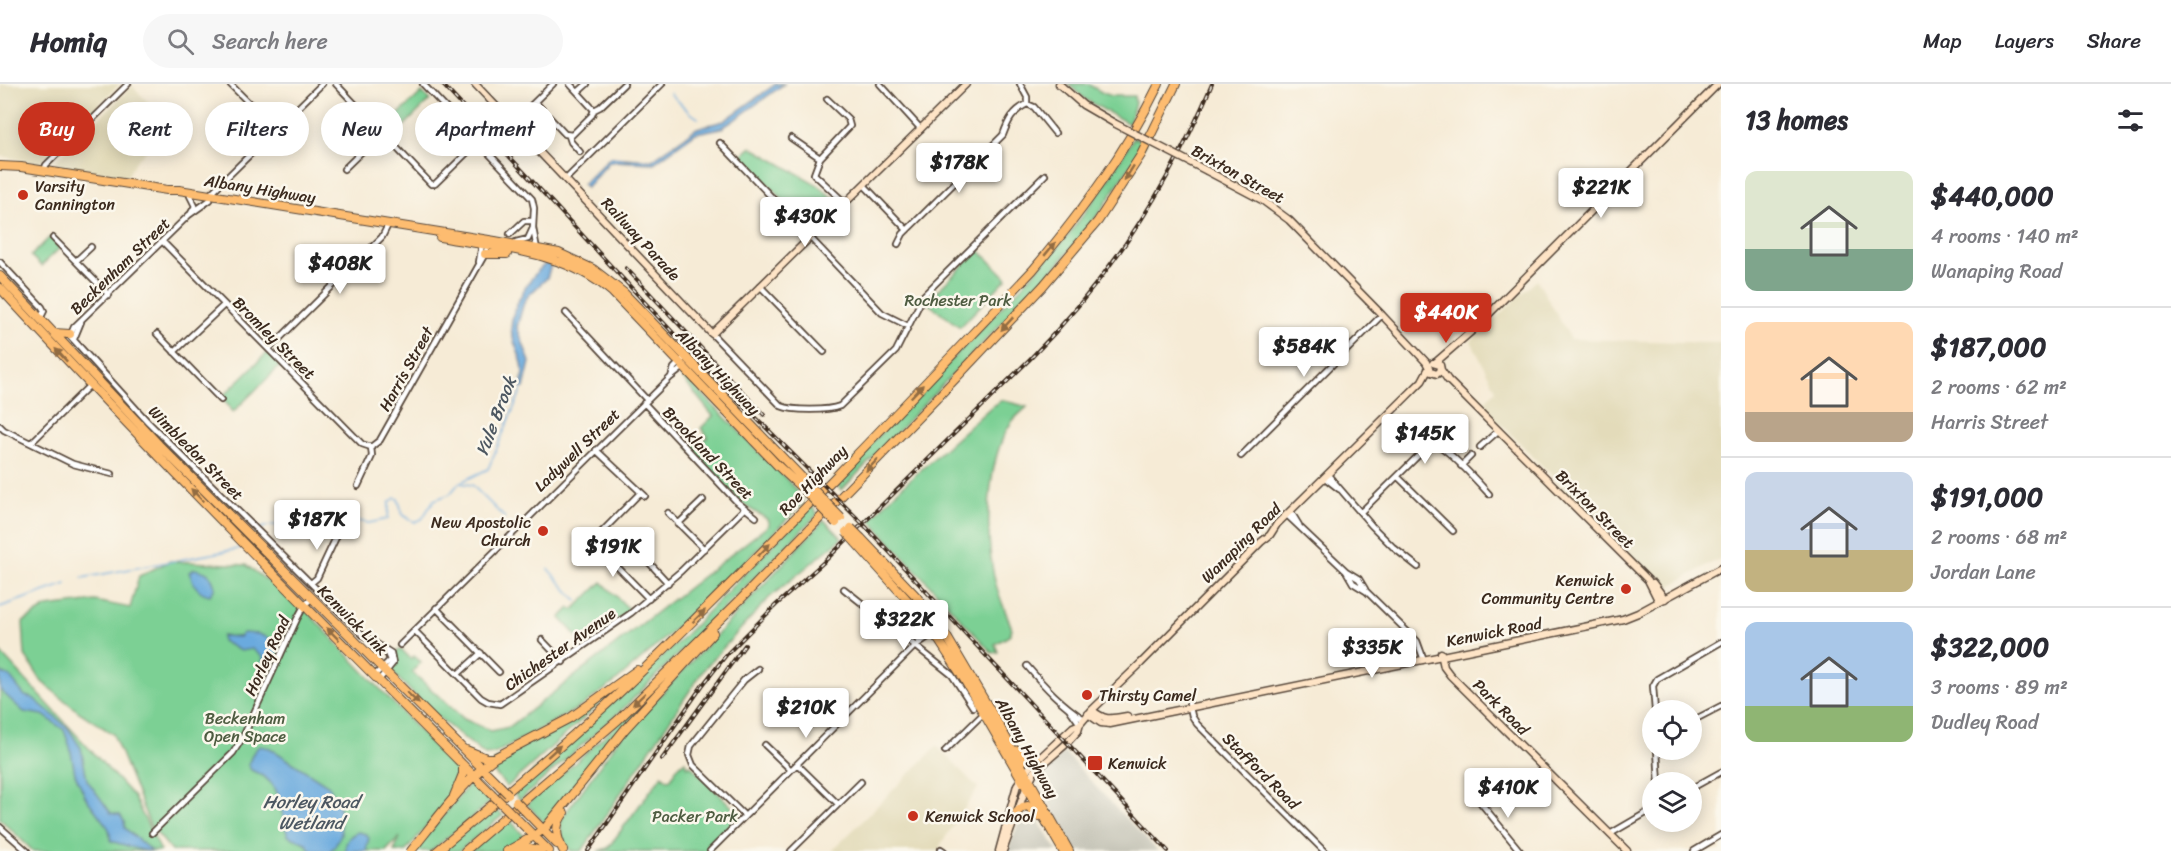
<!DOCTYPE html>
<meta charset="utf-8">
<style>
body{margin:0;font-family:Sriracha,sans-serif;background:#f7f7f7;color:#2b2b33;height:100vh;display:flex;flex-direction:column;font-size:22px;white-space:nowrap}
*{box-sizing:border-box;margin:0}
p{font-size:20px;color:#7c7c81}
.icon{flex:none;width:33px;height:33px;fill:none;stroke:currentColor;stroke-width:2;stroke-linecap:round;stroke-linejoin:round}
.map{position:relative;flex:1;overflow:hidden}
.side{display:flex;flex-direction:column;background:#fff;width:450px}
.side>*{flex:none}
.guide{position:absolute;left:18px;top:18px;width:570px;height:54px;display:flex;gap:12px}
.fabs{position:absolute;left:1642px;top:616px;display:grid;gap:12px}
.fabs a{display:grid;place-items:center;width:60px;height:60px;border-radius:50%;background:#fff;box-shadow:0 3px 15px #0003;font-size:30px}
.price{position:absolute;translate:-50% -51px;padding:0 14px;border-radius:6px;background:#fff;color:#222;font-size:20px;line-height:39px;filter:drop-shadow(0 2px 3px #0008)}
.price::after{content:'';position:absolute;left:50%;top:36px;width:18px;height:14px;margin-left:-9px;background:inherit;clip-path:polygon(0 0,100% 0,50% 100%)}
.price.active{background:#c8321e;color:#fff}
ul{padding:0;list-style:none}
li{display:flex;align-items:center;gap:18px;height:150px;padding:0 24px}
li+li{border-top:2px solid #e1e1e2}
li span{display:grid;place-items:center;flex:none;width:168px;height:120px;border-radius:12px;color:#555}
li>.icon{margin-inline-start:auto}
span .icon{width:72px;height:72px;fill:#fffc;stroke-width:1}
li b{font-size:26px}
h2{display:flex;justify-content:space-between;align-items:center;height:72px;padding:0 24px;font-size:26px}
.tag{padding:0 21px;border-radius:27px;background:#fff;box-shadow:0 3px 15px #0003;font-size:21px;line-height:54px}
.tag.active{background:#c8321e;color:#fff}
header{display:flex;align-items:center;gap:36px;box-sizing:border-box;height:84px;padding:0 30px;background:#fff;border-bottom:2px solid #e1e1e2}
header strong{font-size:28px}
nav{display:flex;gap:33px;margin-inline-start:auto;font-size:21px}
.search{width:420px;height:54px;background:#f7f7f7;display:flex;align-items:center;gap:15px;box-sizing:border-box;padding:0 21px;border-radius:33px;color:#7c7c81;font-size:22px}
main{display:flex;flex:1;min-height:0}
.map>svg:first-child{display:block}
.built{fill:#e3dbba}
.industrial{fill:#c6c5b8}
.green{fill:#7bd094;stroke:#5b7d59;stroke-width:1.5}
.water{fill:#6baade;stroke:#536a7e;stroke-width:1.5}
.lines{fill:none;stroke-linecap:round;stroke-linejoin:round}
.stream{stroke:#6baade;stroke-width:1.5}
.street-casing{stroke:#57473a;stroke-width:8}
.secondary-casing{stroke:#57473a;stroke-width:9}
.highway-casing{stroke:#57473a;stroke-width:10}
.street{stroke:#fff;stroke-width:4.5}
.secondary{stroke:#fee4c6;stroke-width:6}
.highway{stroke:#fdbc70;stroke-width:8}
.rail-casing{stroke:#3b2a1e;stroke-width:4}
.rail{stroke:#fbf7ec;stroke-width:1.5;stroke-dasharray:4.5;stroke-linecap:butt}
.secondary-bridge-casing{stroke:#57473a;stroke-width:9;stroke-linecap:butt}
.highway-bridge-casing{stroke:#57473a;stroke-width:10;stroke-linecap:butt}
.secondary-bridge{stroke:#fee4c6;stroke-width:6}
.highway-bridge{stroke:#fdbc70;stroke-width:8}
.oneway{fill:#926c43}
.poi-dot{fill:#c8321e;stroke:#fbf7ec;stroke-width:2}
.labels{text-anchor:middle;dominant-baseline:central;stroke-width:5;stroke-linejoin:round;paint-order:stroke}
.street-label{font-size:16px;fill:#3b2a1e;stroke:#fbf7ec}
.poi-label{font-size:16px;fill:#3b2a1e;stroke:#fbf7ec;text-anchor:start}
.park-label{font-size:16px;fill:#4e5c41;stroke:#fbf7ec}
.water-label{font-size:18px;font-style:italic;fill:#4c5761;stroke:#fbf7ec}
</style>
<header>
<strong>Homiq</strong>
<div class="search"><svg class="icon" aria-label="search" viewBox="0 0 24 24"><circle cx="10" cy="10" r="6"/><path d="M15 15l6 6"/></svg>Search here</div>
<nav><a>Map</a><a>Layers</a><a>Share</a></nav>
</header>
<main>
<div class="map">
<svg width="1721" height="767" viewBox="0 0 1721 767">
<rect width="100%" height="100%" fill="#fbf7ec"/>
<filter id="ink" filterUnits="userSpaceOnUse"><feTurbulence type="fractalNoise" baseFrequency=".0167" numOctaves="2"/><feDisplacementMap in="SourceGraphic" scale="12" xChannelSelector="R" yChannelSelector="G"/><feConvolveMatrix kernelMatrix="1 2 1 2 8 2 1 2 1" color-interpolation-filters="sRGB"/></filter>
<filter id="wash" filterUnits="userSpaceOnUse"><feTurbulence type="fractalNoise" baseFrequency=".008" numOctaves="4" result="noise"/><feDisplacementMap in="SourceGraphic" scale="24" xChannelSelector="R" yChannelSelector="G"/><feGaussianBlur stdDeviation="1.35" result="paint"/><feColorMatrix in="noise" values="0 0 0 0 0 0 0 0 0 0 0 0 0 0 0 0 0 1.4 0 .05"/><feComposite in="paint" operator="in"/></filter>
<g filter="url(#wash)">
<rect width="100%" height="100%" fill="#f6ebd6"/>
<path class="built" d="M0,0H120L39,79L0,72Z
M132,2L172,42L135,78L127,93L58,82L56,77Z
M1537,196L1571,255L1721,259V474L1665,505L1482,321L1496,306L1471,257Z
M937,662L978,704L941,760L939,767H832Z"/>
<path class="industrial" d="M1064,668L1115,723L1158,767H1074L1037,697L1038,692Z
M1030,728L1035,732L1058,767H1007L1021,734L1026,729Z"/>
<path class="green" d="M1068,0H1088L1103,9L1112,12H1134L1135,19L1129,40L1086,16Z
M422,8L430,16L391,55L382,46Z
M1134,53L1145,59L1100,128L1059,179L842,406L834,398L1021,203L1067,153L1102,105Z
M751,63L818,101L836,117V120L813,143H809L741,72Z
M50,153L60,164L41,182L31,172Z
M979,166L1007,194L960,243L926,218Z
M268,268L281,281L233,328L222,313Z
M685,292C712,321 741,348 767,377L773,380L803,414V419L732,491L654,564L615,598L580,623L494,670L485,671L429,626L394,590L392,585L394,570L398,566H402L411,575L414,572L421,578L412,588L464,635L491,647L509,643L769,441L767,435L745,422L688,363L695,357L699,361L708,353L701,344L713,332L683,295Z
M1002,316L1027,323C1022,328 1015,333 1011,339C985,378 985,454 995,497C999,514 1007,530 1012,545L1009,552L995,560L998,568L992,569L870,436L894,410L992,322Z
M811,422L818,430L626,622L520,716L511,707L613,618L680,556Z
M824,436L842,454L769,514L705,584L582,767H571C563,758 559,746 562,734L620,654Z
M170,477L246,481L302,522L444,673C449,676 457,679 458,685C464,701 417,753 406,767H394L400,753L386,767H172L150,741L113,650L79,628L42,598L25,571L23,538L47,523L95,517L130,524L139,492Z
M602,498L631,527L592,552L584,560L560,534L570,524L573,526Z
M0,568L133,712L161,767H33L0,735Z
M666,595L545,740L527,720L576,678Z
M615,606L507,703L490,684L495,676Z
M685,677L687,683L690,681L739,730L738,735L707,767H598L608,764L662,691L668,696L671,695L676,685Z
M471,698L490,718L431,767H414Z
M493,724L503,731L459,767H441Z
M509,735L525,753L524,755L502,767H470Z"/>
<path class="water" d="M776,0H784L733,37L722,44L696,49L654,79L613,77L609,78L586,104L583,100L610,73L652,76L697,44L724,37Z
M545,180L551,181L547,194L528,212L524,218L517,243L530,278L524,304L521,303C526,277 520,277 513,254C505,231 528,195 545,180Z
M194,485C208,487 212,491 215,504L210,511C197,509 193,499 189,488Z
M243,549L258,550L278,558C279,569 274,585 263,587L261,584L263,574L252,565L240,567L222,557V552L239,553Z
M0,588L10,593L25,612L33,614L68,644L81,664L87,696L111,729L120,731L124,737L125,744L151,767C138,767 125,761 111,757L109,745L86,714L75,690L70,663L64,646L43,631L24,628L0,606Z
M259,662L270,664L329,702L339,721L341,750L335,762L330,767H311L306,759L288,752C277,722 287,701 251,686L248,681L253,669Z
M358,748L366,750L369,754L366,767H346C344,758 350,751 358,748Z"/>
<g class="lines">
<path class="stream" d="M670,9L689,28L698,34
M460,399L472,401L505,434
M347,435L369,439L388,435L389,419L395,414L398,415L403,431L415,438L422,435L434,416L450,410L459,399L488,385L523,302
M253,451C275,430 289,449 311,445C318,444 320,437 326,434C329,433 336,433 340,432
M548,485L577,517
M82,494L238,465L241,462
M0,523L66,500"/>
</g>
</g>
<g filter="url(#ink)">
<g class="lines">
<g class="street-casing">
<path id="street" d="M230,0L276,46
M336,0L431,100H435L478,58
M423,0L532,115L534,124L533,144L537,165
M880,0L921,45
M1020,0L1027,13V20
M578,8L587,0
M827,15L848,35L850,42L820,74L814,90L845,119
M535,18L565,50L572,51L592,31L594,26L570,0
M594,26L600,23L624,0
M513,39L553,0
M569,52L571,58L580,68
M791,54L820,74
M720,59L882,229L908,242
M344,85L382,48
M44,87L46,81L128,0
M566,95L662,0
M864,101L907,146
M209,111L322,0
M190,112L195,122L191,129
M210,116L189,131L74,243L70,252L148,338L363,551L391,569L393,579L379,596
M510,150L524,137H533
M53,154L109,211
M163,158L362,360L371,363
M516,158L528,155L533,144
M898,160L903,150L1003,51C1008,37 1013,27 1027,20L1034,23L1055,49
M76,177L91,163
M0,178L42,223L44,227L40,235
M479,178L482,160
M760,202L824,268
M566,229L647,316
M157,250L221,316
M712,250L781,322C792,327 828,327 840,322L896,267L924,211L1045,91
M74,255L81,238
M269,265L382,153L387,143
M174,268L224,221
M671,293L674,284L685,273
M644,319L736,417L756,433
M0,342L4,346L73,380L112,390
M31,359L91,300
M371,363L380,356L485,170L489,159
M1480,363L1498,347
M596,366L645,412
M1241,372L1382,231
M1461,382L1471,372
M1328,391L1372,442L1394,464L1418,483
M1398,393L1453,447
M1325,394L1339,405
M358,402L372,372L371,363
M1291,428L1299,441
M1361,428L1428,362L1434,359C1446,363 1479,399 1489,410
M668,429L704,465
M1287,431L1346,487L1359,495L1365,505
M678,440L703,416
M592,457L649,515
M579,471L640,409
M644,473L668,499
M1346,487L1353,499L1366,507L1417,557L1424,576
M311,499L317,494L339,447
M844,505L952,591L973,623
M436,524L499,588
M414,546L481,614L488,618L500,620L631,529L681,487L744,425
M542,556L563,578
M919,559V554L931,544
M400,561L671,293L685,282
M1027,582C1045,603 1062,621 1084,635
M458,590L481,569
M374,592L390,576L387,569
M1189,619L1192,632L1197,640L1324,767
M1070,626L1080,640
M1655,627L1653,602L1657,595L1721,558
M1692,637L1721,622
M765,661L791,686
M1657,666L1659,699
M945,667L983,630
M797,680L838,720
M1692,704L1721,688
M1480,718L1520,767
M745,732L693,681L689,671L691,662L744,596L758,585
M0,743L27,767
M152,749L233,669L243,653L297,535L304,522L312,514
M1610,750L1653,725
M941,765L944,767
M710,767L915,562L934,549L931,535
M791,767L861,698
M1694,767L1721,751"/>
</g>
<g class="secondary-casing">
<path id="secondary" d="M475,0L712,250L966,0
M1059,0L1083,21L1114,39
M1207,87L1262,116L1289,136L1382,231L1426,278L1431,288L1437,290L1441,286L1440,281L1433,279
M1436,278L1473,246L1718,0
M1441,286L1448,296L1648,496L1659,518
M1653,499L1665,515
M1441,569L1444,583L1450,591L1627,767
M1092,626C1105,637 1111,635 1127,632
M1088,630L1101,639L1110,640L1623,535L1638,529L1721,484
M999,767L1017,701L1030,683L1073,643L1080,640
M1003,767L1026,704L1034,688L1065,661L1078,647L1080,640L1092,626L1141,579L1261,458L1270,451L1277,440L1406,313L1422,297L1429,284"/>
</g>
<g class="highway-casing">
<path id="highway" d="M0,82L21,83L167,106H179L495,157L559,169L593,185L624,209L809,401
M440,153C499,164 565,167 612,208L778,382L804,406
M485,170H507
M0,192L159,361L500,702
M0,204C160,377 325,543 491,709
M54,249L70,250
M861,454L916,512L947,553L996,636L1069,767
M856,459L910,519L940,558L964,595L1063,767
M466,666L486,674H494
M1018,666L1025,675L1037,676
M454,712L463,690V681
M1017,728L1023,723L1028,722L1038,732
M527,729L557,760
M518,736L549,767
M517,765L527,763L541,767
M563,766C556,752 554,742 564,729
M411,767C437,735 462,699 494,674L570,634L637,586
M437,767C505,710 574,653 638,591C773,460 903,323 1033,186C1083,126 1124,71 1159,0
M465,767L618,636L741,515L939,312L1043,202L1098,137L1141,71L1176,0
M507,767L534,752L546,743L625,645L713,549"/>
</g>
<use href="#street" class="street"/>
<use href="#secondary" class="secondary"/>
<use href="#highway" class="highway"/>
<g class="rail-casing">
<path id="rail" d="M442,0L703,281L867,444L1168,767
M626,184L764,331
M662,675L745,561
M588,767L702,602L727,570L776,521L825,477L1030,275C1109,195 1169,103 1212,0"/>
</g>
<use href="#rail" class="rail"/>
<g class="secondary-bridge-casing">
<path id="secondary-bridge" d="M1114,39L1207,87"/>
</g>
<g class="highway-bridge-casing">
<path id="highway-bridge" d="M809,401L841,434
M804,406L836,439
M851,444L861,454
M846,448L856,459
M500,702L508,710
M491,709L518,736
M516,718L527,729"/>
</g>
<use href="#secondary-bridge" class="secondary-bridge"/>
<use href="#highway-bridge" class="highway-bridge"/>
</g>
<defs><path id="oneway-solid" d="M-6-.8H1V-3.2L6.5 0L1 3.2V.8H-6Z" transform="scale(1.5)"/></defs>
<g class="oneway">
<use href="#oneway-solid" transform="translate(1129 89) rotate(123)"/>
<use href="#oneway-solid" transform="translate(1050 165) rotate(-50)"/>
<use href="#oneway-solid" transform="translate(1007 240) rotate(133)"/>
<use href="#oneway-solid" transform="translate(61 271) rotate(-133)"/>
<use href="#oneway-solid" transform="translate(917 307) rotate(-46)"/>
<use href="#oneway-solid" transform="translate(872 381) rotate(134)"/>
<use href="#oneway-solid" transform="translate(197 411) rotate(-134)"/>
<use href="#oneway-solid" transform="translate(764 466) rotate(-46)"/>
<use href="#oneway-solid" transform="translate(699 532) rotate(-44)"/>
<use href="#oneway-solid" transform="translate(333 550) rotate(-135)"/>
<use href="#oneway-solid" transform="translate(413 614) rotate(43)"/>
<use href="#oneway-solid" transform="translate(639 615) rotate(136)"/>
<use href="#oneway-solid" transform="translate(554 667) rotate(-42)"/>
</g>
</g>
<g class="poi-dot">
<circle cx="23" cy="111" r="6"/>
<circle cx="543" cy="447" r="6"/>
<circle cx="1626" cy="505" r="6"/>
<circle cx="1087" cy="611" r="6"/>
<rect x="1087" y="671" width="16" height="16" rx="3"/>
<circle cx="913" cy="732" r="6"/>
</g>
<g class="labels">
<g class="street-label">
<text transform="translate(1238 90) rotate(29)">Brixton Street</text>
<text transform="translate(260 105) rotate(9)">Albany Highway</text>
<text transform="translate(641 155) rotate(47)">Railway Parade</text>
<text transform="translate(120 182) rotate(-44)">Beckenham Street</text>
<text transform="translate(274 254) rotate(45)">Bromley Street</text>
<text transform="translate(406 285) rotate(-61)">Harris Street</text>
<text transform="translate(718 288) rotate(46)">Albany Highway</text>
<text transform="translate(577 366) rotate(-44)">Ladywell Street</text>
<text transform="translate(196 369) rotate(45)">Wimbledon Street</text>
<text transform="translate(708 369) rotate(46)">Brookland Street</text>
<text transform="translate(813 396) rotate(-46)">Roe Highway</text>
<text transform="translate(1595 425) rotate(45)">Brixton Street</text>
<text transform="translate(1241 459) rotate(-45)">Wanaping Road</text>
<text transform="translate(353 536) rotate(45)">Kenwick Link</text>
<text transform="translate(1494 548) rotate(-11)">Kenwick Road</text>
<text transform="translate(560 565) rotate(-35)">Chichester Avenue</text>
<text transform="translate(267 572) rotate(-65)">Horley Road</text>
<text transform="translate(1501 623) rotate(45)">Park Road</text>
<text transform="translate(1027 664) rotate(61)">Albany Highway</text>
<text transform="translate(1261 687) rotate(45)">Stafford Road</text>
</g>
<g class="poi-label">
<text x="35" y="102">Varsity<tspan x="35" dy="18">Cannington</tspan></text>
<text x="531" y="438" text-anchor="end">New Apostolic<tspan x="531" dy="18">Church</tspan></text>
<text x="1614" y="496" text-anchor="end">Kenwick<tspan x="1614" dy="18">Community Centre</tspan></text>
<text x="1099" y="611">Thirsty Camel</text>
<text x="1108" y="679">Kenwick</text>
<text x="925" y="732">Kenwick School</text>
</g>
<g class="park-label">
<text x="958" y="216">Rochester Park</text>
<text x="245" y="634">Beckenham<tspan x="245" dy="18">Open Space</tspan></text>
<text x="695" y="732">Packer Park</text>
</g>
<g class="water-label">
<text transform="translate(496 332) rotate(-69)">Yule Brook</text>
<text x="311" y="718">Horley Road<tspan x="311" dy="21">Wetland</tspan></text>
</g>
</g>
</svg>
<div class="fabs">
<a><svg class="icon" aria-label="locate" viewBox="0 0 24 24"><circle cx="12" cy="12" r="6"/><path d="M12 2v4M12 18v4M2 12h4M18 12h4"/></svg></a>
<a><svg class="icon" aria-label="layers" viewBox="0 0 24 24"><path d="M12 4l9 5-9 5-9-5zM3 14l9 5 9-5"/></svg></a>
</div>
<b class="price" style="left:959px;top:110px">$178K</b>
<b class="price" style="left:1601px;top:135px">$221K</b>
<b class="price" style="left:805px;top:164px">$430K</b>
<b class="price" style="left:340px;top:211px">$408K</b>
<b class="price active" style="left:1446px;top:260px">$440K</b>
<b class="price" style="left:1304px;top:294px">$584K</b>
<b class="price" style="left:1425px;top:381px">$145K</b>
<b class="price" style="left:317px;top:467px">$187K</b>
<b class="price" style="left:613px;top:494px">$191K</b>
<b class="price" style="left:904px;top:567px">$322K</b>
<b class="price" style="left:1372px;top:595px">$335K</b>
<b class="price" style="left:806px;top:655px">$210K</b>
<b class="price" style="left:1508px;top:735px">$410K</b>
<div class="guide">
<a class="tag active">Buy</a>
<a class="tag">Rent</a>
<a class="tag">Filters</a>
<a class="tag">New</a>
<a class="tag">Apartment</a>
</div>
</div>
<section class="side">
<h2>13 homes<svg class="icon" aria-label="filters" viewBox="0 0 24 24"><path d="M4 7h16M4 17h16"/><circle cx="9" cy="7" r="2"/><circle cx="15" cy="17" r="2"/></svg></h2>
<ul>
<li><span style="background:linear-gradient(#dfe7d0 65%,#7fa58c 0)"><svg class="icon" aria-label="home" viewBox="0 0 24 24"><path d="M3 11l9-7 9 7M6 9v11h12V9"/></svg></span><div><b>$440,000</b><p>4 rooms · 140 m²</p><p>Wanaping Road</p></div></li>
<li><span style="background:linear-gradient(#ffd9b3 75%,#b9a48a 0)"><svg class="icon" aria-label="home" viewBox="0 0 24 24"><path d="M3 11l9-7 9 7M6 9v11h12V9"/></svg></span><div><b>$187,000</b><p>2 rooms · 62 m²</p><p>Harris Street</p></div></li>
<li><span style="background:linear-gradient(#c9d6e8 65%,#c2b280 0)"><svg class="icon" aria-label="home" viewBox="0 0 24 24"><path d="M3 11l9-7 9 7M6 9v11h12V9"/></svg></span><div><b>$191,000</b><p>2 rooms · 68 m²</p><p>Jordan Lane</p></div></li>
<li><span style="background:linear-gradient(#a9c7e8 70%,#8fb573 0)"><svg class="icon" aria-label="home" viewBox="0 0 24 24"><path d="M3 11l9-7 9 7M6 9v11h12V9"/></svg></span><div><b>$322,000</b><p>3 rooms · 89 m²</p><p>Dudley Road</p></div></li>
</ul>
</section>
</main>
